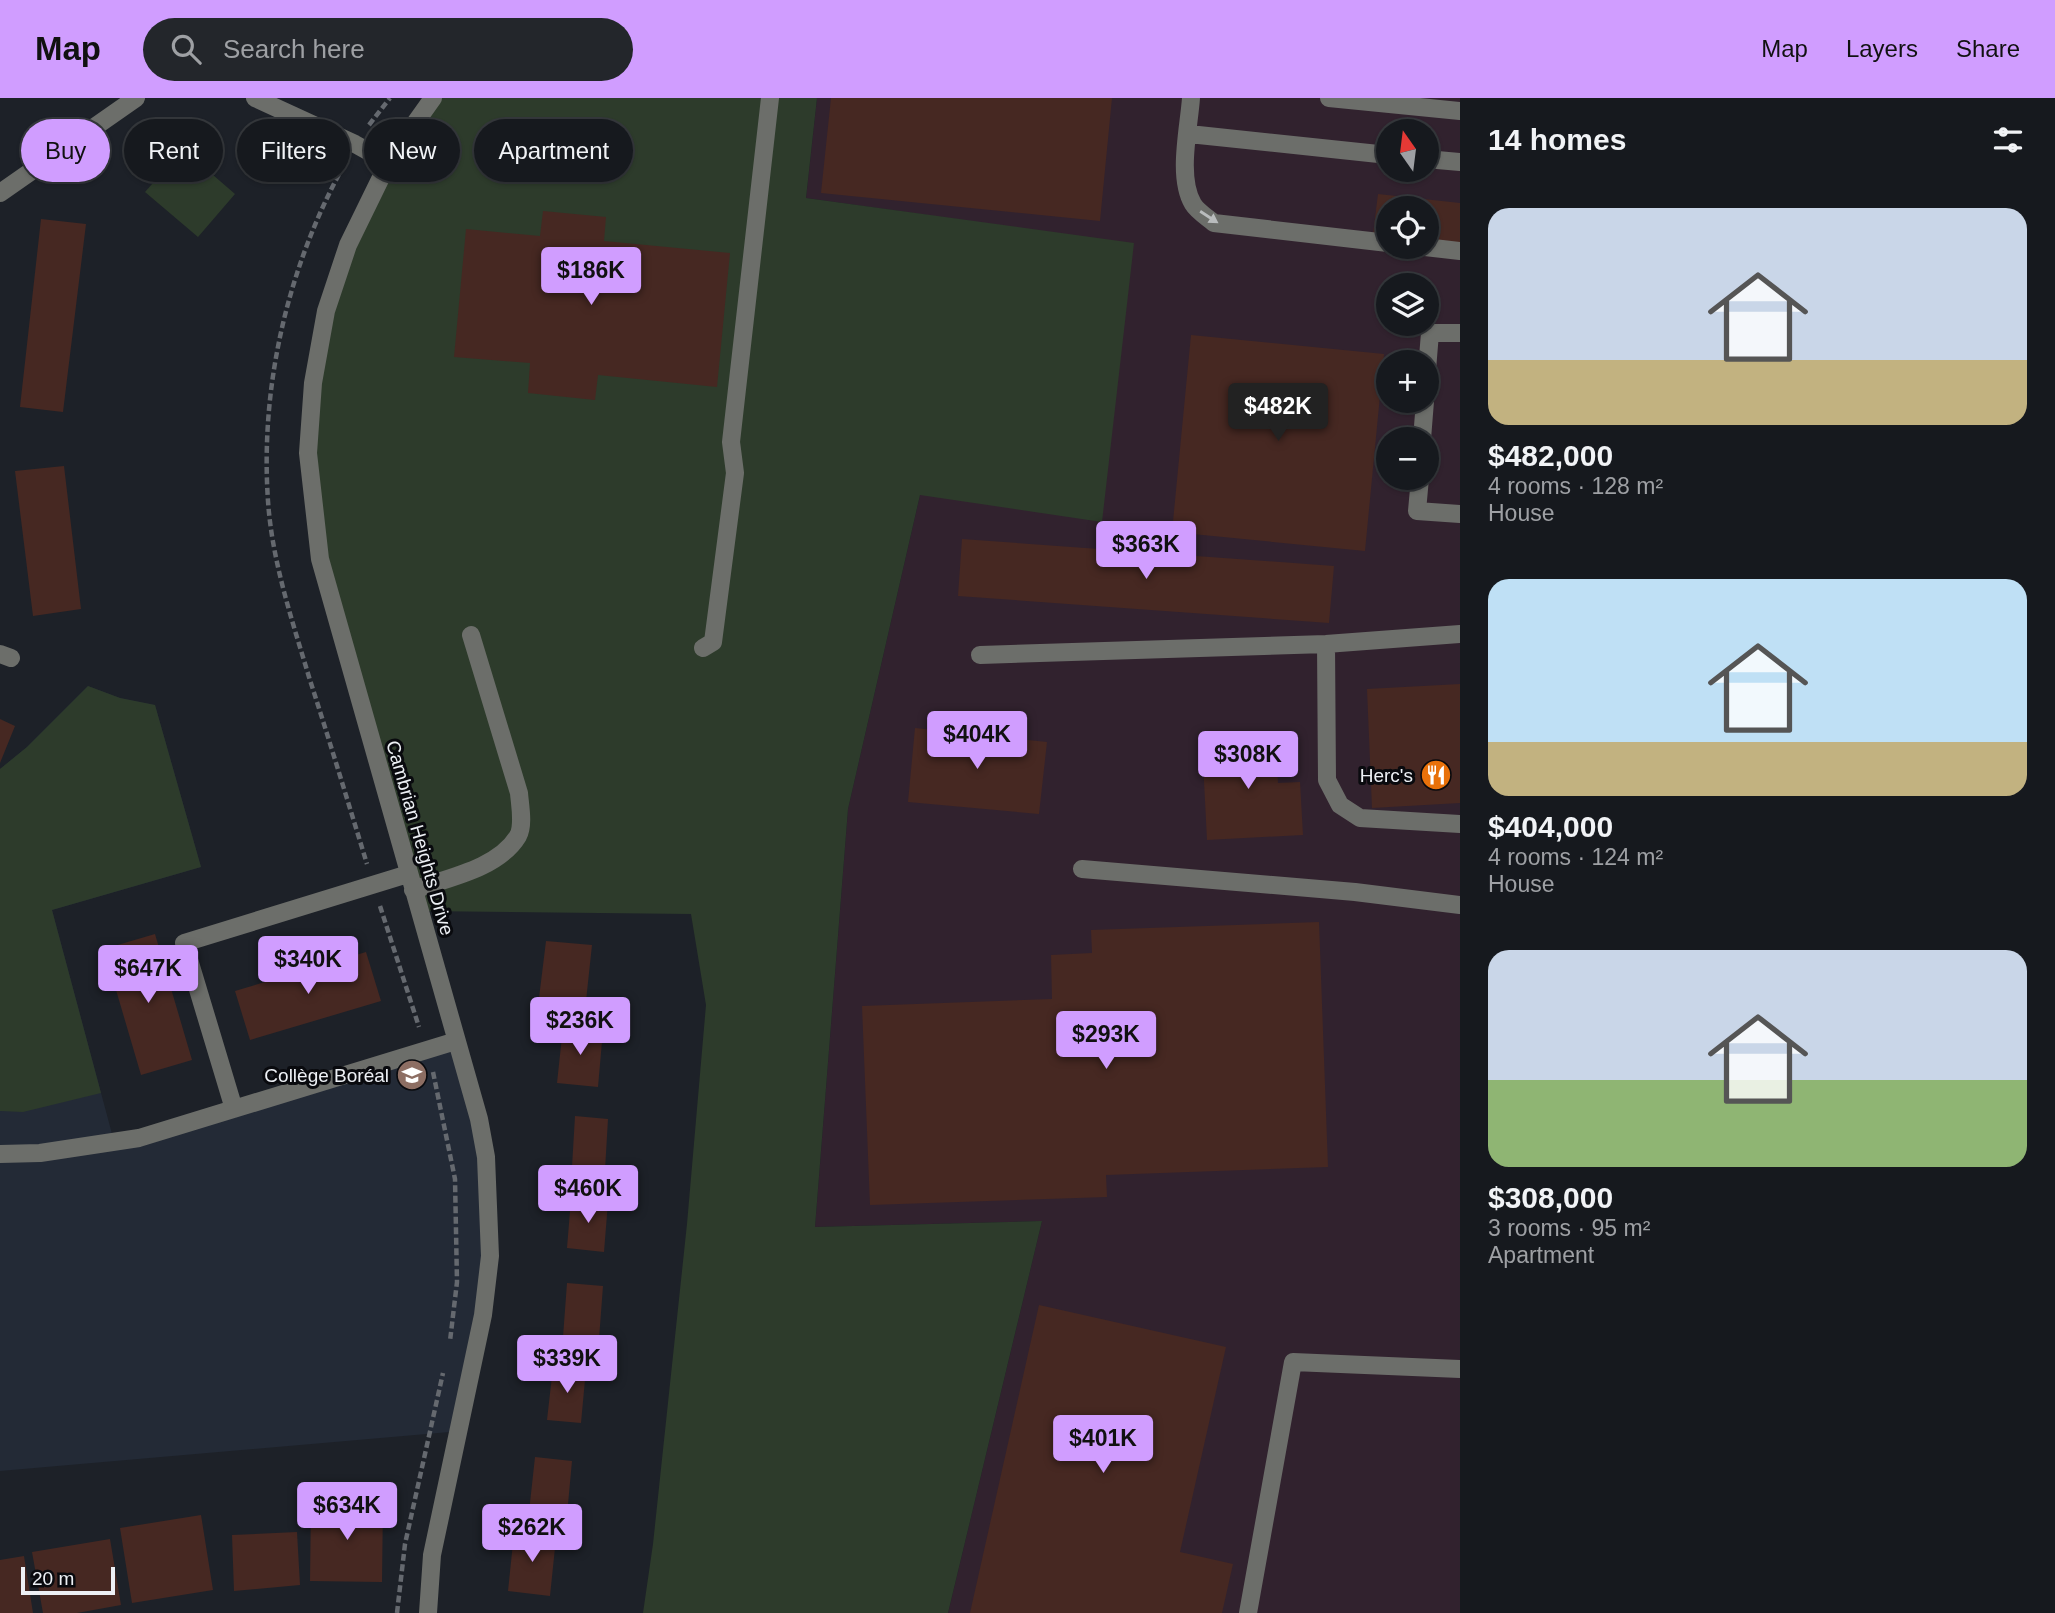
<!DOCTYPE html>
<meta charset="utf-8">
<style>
body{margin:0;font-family:Arial,sans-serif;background:#23262b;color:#f1f3f6;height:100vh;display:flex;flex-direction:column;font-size:26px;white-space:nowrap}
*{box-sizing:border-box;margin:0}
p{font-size:23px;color:#9ea0a4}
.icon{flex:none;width:38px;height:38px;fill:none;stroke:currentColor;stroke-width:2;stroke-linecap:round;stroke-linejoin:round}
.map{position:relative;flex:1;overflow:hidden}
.drawer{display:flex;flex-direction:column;background:#16191e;width:595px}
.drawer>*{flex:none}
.hud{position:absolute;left:21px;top:21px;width:665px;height:63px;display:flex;gap:14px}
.needle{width:46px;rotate:346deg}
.fabs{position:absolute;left:1376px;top:21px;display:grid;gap:14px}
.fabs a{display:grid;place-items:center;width:63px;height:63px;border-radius:50%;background:#16191e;box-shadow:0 2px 5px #0004,0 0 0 2px #35383c;font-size:35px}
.scale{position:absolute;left:21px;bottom:18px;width:94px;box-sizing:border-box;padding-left:7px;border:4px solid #edf0f5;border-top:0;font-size:19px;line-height:24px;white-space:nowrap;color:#edf0f5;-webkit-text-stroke:5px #090a0e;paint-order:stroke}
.price{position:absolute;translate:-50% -60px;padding:0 16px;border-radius:7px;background:#d09dff;color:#111;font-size:23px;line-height:46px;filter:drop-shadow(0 2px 4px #0008)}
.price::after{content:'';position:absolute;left:50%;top:42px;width:21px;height:16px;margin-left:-10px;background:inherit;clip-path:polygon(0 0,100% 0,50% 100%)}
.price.on{background:#222;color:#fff}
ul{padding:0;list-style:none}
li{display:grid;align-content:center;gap:14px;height:371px;padding:0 28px}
li span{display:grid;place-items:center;height:217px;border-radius:21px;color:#555}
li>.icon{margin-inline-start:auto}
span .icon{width:126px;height:126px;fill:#fffc;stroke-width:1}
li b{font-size:30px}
h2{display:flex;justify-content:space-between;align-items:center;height:84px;padding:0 28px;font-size:30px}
.chip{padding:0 24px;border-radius:32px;background:#16191e;box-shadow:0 2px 5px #0004,0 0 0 2px #35383c;font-size:24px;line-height:63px}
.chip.on{background:#d09dff;color:#111}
header{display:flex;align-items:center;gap:42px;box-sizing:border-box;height:98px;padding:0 35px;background:#d09dff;color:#111}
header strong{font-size:33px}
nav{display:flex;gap:38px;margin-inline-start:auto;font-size:24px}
.search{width:490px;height:63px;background:#23262b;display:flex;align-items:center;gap:18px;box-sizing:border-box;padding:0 24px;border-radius:38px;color:#9ea0a4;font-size:26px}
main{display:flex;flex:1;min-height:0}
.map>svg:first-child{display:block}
.commercial{fill:#31222e;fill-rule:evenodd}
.built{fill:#232a36}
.green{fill:#2d3b2b}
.building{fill:#462822}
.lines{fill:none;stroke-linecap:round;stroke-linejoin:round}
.path{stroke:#65696f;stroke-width:4.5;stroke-dasharray:7 3.5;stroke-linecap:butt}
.minor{stroke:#6c6e6a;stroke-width:18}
.oneway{fill:#b9bcbd}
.labels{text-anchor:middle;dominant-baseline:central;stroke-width:6;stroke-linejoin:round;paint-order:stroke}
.poi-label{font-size:19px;fill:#edf0f5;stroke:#090a0e;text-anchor:end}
.street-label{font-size:19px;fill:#edf0f5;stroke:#090a0e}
</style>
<header>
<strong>Map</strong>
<div class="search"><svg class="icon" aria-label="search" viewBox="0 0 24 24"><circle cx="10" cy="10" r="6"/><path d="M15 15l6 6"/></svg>Search here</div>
<nav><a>Map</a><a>Layers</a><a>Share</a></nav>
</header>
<main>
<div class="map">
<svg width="1460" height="1515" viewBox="0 0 1460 1515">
<rect width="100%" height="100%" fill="#1d2128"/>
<path class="commercial" d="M817,0H1460V1515H948L1042,1123L815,1129L848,711L920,397L1134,146L806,100ZM1388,33H1426V72H1388ZM1388,110H1426V149H1388ZM1388,187H1426V226H1388ZM1388,264H1426V303H1388ZM1388,341H1426V380H1388Z"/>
<path class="built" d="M88,588L120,600L155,607L201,769L52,812L115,1047L459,945L490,1104L461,1333L0,1373V671L27,649Z"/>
<path class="green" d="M436,0H817L806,100L1134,145L1102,424L920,397L848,711L815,1129L1042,1123L948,1515H643L653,1446L687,1126L706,907L691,816L421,813L340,531L309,354L328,213L393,60Z
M183,51L235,96L198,139L145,94Z
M88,588L120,600L155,607L201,769L52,812L101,995L23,1014L0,1013V671L27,649Z"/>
<path class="building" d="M831,0H1112L1100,123L821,95Z
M1378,96L1460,105V146L1426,142V110H1388V138L1373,136Z
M543,113L606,119L604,143L730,155L717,289L598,277L595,302L528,295L530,265L454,259L466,131L540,138Z
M41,121L86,126L63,314L20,309Z
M1191,237L1384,256L1365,453L1172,434Z
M64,368L81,511L33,518L15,373Z
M962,441L1334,468L1329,525L958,498Z
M1460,586V705L1372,710L1367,591Z
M0,621L15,628L0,665Z
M915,630L1047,644L1039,716L908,704Z
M1275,638L1278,685L1300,684L1303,737L1207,742L1202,643Z
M1319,824L1328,1069L1106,1077L1107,1099L870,1107L862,908L1052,901L1051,857L1092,855L1091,832Z
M155,836L192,962L141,977L104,851Z
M546,843L592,847L586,903L539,900Z
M366,854L381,903L250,942L235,893Z
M563,929L603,932L598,989L557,985Z
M575,1018L608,1021L605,1072L572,1069Z
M571,1101L608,1104L604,1154L567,1150Z
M567,1185L603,1188L599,1241L563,1239Z
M1039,1207L1226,1249L1180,1454L1233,1466L1222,1515H970Z
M553,1269L586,1271L581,1325L547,1322Z
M535,1359L572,1363L567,1417L529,1414Z
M311,1404L383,1405L382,1484L310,1483Z
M201,1417L213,1492L132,1505L120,1430Z
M297,1434L300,1487L234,1493L232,1437Z
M514,1435L556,1440L550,1498L508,1493Z
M110,1441L121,1507L77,1515H43L32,1454Z
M24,1458L33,1515H0V1462Z"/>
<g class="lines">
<path class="path" d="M369,27L390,0
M344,67C288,168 260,288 268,403C272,463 292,522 309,579C329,641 348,704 367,766
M380,808L419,929
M433,974L455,1081L457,1184L450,1243
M397,1515L405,1446L443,1275"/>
<path class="minor" d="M255,0L355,46L389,65
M1191,0C1189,30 1177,79 1193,106C1197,113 1208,120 1214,125L1388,145
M1329,0L1460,13
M1189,36L1388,57
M1426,61L1460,64
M0,95L136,0
M1425,149L1460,153
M1426,284L1430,235H1460
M1422,341L1425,303
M1420,380L1417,413L1460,416
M1326,546L1327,682L1340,707L1360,720L1460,726
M703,550L713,544L735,375L731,344L770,0
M0,556L11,560
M980,557L1326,546L1460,536
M1082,771L1355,794L1460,807
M413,792C447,780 498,771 518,738C524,727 520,708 519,695L471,537
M234,1011L184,845L408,776
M0,1056L40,1055L139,1040L456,943
M428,1515L432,1457L483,1217L490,1158L486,1059L479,1021L320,461L308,355L313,285L326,213L348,147L391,59L433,0
M1248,1515L1293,1264L1460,1271"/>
</g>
<defs><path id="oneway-solid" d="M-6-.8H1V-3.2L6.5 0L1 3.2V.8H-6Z" transform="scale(1.75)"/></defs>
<use class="oneway" href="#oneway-solid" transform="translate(1209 119) rotate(33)"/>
<defs>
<g id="restaurant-disc" transform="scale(1.575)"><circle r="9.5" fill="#e8710a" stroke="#090a0e"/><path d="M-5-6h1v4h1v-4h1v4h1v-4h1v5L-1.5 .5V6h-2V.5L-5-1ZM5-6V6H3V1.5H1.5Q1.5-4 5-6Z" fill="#fff"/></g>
<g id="university-disc" transform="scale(1.575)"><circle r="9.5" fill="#8d6e63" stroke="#090a0e"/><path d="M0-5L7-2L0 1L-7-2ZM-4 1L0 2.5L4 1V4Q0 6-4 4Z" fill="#fff"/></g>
</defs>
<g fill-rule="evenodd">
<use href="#restaurant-disc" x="1436" y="677"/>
<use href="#university-disc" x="412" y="977"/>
</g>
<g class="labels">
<g class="poi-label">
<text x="1413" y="677">Herc's</text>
<text x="389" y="977">Collège Boréal</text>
</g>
<g class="street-label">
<text transform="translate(420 740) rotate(74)">Cambrian Heights Drive</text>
</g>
</g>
</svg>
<div class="fabs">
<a><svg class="needle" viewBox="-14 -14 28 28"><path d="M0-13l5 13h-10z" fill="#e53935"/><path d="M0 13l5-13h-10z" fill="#9ea0a4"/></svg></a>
<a><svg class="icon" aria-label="locate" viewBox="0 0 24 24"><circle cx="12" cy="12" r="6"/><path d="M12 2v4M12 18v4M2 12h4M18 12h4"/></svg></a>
<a><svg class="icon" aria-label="layers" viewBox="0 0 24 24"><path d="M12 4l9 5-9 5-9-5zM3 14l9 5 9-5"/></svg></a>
<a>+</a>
<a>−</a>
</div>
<div class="scale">20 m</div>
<b class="price" style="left:591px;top:209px">$186K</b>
<b class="price on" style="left:1278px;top:345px">$482K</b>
<b class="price" style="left:1146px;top:483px">$363K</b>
<b class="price" style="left:977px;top:673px">$404K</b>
<b class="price" style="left:1248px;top:693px">$308K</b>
<b class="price" style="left:308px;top:898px">$340K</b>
<b class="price" style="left:148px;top:907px">$647K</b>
<b class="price" style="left:580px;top:959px">$236K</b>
<b class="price" style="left:1106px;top:973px">$293K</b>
<b class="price" style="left:588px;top:1127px">$460K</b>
<b class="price" style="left:567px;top:1297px">$339K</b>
<b class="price" style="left:1103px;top:1377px">$401K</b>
<b class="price" style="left:347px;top:1444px">$634K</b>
<b class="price" style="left:532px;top:1466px">$262K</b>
<div class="hud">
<a class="chip on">Buy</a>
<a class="chip">Rent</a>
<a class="chip">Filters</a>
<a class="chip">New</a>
<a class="chip">Apartment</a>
</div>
</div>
<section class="drawer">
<h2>14 homes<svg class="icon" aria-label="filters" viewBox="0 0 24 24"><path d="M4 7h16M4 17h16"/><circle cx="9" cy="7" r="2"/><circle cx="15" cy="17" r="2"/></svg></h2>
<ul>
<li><span style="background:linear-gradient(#c9d6e8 70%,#c2b280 0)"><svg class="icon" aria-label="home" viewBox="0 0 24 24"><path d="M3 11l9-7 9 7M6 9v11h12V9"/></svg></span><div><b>$482,000</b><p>4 rooms · 128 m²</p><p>House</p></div></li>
<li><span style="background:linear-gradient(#bfe0f5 75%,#c2b280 0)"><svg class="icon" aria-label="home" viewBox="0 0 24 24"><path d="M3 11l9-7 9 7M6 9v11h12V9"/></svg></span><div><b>$404,000</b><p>4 rooms · 124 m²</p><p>House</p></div></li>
<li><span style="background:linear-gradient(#c9d6e8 60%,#8fb573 0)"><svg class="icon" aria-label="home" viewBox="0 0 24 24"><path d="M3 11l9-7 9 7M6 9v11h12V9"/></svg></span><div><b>$308,000</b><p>3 rooms · 95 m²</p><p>Apartment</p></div></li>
</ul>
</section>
</main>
